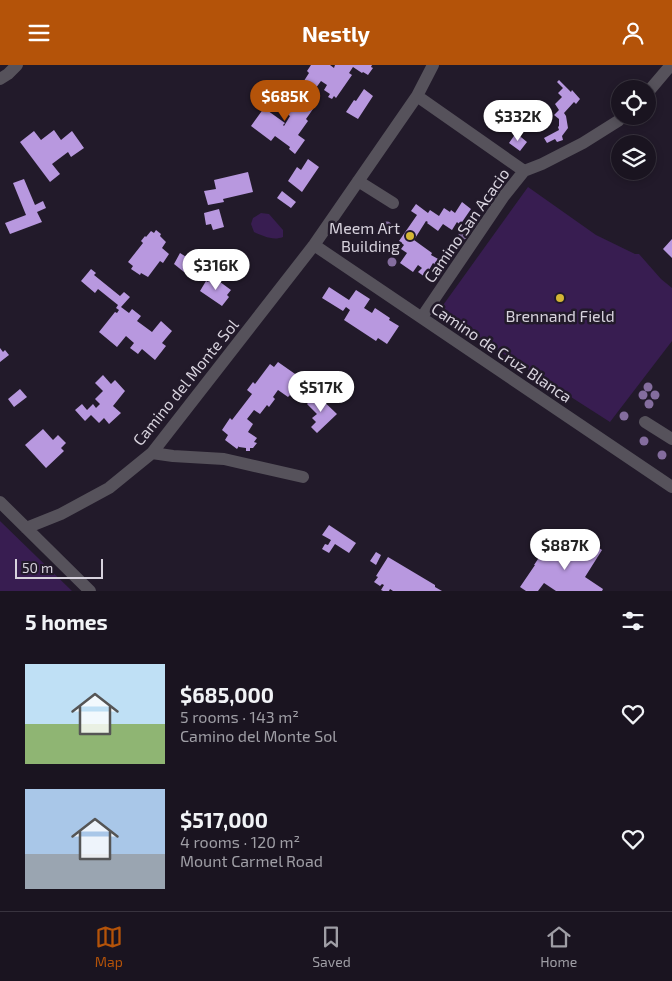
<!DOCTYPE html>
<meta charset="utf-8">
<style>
body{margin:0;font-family:"Exo 2",sans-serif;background:#231d29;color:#f1f3f6;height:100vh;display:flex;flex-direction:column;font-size:19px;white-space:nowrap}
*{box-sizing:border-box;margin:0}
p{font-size:16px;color:#9f9ea5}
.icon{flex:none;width:28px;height:28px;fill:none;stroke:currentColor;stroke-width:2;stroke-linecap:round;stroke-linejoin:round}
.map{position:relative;height:526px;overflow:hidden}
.drawer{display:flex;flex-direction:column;background:#1a1420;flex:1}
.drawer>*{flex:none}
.controls{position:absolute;left:611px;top:15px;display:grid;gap:10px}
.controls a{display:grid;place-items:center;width:45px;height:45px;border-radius:50%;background:#1a1420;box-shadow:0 2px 8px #0003,0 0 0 1px #38333e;font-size:25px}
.scale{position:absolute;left:15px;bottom:12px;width:88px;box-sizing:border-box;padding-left:5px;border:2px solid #d7d2dd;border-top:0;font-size:14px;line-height:18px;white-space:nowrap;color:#d7d2dd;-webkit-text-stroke:4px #221a2a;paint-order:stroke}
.price{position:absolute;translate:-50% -42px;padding:0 11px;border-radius:18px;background:#fff;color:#222;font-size:16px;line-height:32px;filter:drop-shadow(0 1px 2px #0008)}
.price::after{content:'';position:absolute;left:50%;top:30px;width:15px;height:11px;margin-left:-8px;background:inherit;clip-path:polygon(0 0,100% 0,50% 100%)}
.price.active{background:#b45309;color:#fff}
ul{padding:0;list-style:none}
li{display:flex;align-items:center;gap:15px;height:125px;padding:0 25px}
li span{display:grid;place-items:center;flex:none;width:140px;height:100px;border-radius:0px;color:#555}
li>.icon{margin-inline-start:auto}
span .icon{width:60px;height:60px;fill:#fffc;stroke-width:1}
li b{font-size:21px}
h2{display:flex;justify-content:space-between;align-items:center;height:60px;padding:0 25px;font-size:21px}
header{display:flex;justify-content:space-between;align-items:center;height:65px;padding:0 25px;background:#b45309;color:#fff;font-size:22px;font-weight:700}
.tabs{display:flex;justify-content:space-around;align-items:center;height:70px;border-top:1px solid #38333e;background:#1a1420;font-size:14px;color:#9f9ea5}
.tabs a{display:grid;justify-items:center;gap:2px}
.tabs .active{color:#b45309}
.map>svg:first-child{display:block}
.green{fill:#381d51}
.building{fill:#b898df}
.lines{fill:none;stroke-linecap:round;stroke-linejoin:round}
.minor{stroke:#56525b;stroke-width:12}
.tree{fill:#846d9e}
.poi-dot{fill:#d4b635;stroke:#221a2a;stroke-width:2}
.labels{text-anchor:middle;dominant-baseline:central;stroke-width:5;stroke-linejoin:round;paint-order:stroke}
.street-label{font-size:16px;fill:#d7d2dd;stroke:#221a2a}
.poi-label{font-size:16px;fill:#d7d2dd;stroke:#221a2a;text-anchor:end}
</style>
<header><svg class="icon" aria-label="menu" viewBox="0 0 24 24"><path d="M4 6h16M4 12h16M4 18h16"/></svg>Nestly<svg class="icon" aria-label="person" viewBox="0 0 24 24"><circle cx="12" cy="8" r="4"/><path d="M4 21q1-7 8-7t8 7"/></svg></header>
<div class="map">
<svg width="672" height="526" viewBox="0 0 672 526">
<rect width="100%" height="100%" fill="#221a2a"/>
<path class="green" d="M528,122L596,170L635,189H639L661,214L672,223V276L610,357L488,279L441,243Z
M261,148L269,149L283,165V172C273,176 263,171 254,167L251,159L253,153Z
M0,456L72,526H0Z"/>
<path class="building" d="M311,0H330L334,3L335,0H372L371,2L373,3L368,10L363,7L362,8L353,2L349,8L352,10L336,33L334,31L332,34L328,32L330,29L324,25L327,20L321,16L313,27L302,19L309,8L307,6Z
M559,15L571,27L572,25L580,34L576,39L574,37L564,48L566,51L568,63L562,71L563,75L557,77L555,74L547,78L544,73L559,65L558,62L559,61V54L554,50L559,45L555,39L562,32L558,28L563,23L557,17Z
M364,24L373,31L358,54L346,47L354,35L356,36Z
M291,28L313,44L306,54L308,56L298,70L305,75L295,89L289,84L290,82L275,71L271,76L251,61L264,43L285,58L283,60L284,61L290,51L275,40L282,30L287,34Z
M54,65L61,75L72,66L84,83L71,92L68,87L52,99L60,109L50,117L20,77L34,66L41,75Z
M516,68L527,77L520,86L509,78Z
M308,94L319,102L302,127L288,116L297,102L301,105Z
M248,107L253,127L223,134L224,137L208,140L204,126L216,124L214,115Z
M24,114L35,140L43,136L46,143L37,147L42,157L10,169L5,158L26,150L13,118Z
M282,126L296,137L291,143L277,133Z
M462,137L471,144L460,160L457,157L452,165L443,159L438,166L427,158L428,157L426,156L414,175L432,188L431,190L440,195L437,201L433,198L425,212L418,207L422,203L418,200L413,207L400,198L407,188L401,184L404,180L399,176L417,150L411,146L416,139L428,148L430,145L439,151L444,143L450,147L451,145L455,148Z
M219,144L224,162L213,165L211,159L206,160L204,148Z
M156,165L161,169L160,171L166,177L162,183L169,189L163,198L160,196L148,212L141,208L140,210L131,204L133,201L128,197L143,178L141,176L145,171L146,172L151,166L154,168Z
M672,174V193L663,184Z
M180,188L191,195L187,200L188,201L184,207L174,199Z
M91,204L96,208L94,210L120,231L124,227L130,232L121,242L129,248L132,244L141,251L137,256L152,267L161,256L172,266L162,278L166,281L155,295L142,284L138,289L130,283L134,278L126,271L117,282L99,267L115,247L117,248L119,245L116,243L118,240L98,224L95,228L81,216Z
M212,211L231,225L227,230L229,232L222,241L200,226L206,216L208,217Z
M329,222L349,235L356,225L370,234L364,243L372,248L375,243L390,253L389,255L399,261L387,279L378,273L376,276L344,255L350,245L346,242L343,246L322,233Z
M0,283L3,287L5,285L9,290L0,297Z
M278,297L298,311L296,313L301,316V318L303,315L308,318L306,321L310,324L301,337L290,330L288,332L278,325L273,332L275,334L269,342L267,340L260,349L254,345L247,354L253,359L248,367L257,373L254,377L257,378L253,383H250V386H246V383L239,382V381L237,384L225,375L228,370L222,365L230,353L232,355L252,329L247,325L253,317L255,319L270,299L274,302Z
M103,310L111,319L115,315L125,326L113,341L121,348L109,359L104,353L99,358L91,350L85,356L75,345L82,339L87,345L93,339L96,343L100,339L95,334L103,326L95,318Z
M20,324L27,332L14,342L8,334Z
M316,329L337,349L317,368L311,362L316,357L312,353L317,349L307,339Z
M43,364L53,375L58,370L66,378L61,383L64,386L46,403L25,380Z
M329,460L356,478L349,488L335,479L329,488L322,484L325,479L328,480L331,475L322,470Z
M584,473L602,485L585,512L603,524L602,526H556L544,518L538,526H526L520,522L535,500H534L544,485L566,500Z
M376,487L381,490L376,500L370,496Z
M388,492L435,520V522L442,526H393L390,524L389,526H383L381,525L384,520L382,519L380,521L374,517L378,512L376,511Z"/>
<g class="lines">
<path class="minor" d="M0,14L8,9L17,0
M648,27L671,0
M417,31L524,106
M358,116L393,138
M314,180L672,422
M422,252L504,131L524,106L542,99L583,78L618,56L623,51
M645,357L672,374
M152,388L173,391L224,394L303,412
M0,437L90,526
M26,463L61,449L109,423L152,388L314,180L417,31L433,0"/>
</g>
<g class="tree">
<circle cx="473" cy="157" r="4.5"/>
<circle cx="387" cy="161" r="4.5"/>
<circle cx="463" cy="170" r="4.5"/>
<circle cx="392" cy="197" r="4.5"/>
<circle cx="648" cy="322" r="4.5"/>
<circle cx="643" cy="330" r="4.5"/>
<circle cx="655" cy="330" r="4.5"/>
<circle cx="649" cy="339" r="4.5"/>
<circle cx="624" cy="351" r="4.5"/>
<circle cx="644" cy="376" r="4.5"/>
<circle cx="662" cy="390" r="4.5"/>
</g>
<g class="poi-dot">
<circle cx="410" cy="171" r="5"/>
<circle cx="560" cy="233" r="5"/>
</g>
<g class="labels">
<g class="street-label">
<text transform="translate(466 160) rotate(-55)">Camino San Acacio</text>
<text transform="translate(502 287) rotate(34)">Camino de Cruz Blanca</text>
<text transform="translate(185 317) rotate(-51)">Camino del Monte Sol</text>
</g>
<g class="poi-label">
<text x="400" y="162">Meem Art<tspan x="400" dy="18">Building</tspan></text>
<text x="560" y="250" text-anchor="middle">Brennand Field</text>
</g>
</g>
</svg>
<div class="controls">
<a><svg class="icon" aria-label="locate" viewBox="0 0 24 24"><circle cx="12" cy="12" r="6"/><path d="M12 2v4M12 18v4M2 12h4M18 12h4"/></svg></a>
<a><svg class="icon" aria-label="layers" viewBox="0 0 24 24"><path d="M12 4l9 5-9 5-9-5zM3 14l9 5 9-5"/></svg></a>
</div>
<div class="scale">50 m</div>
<b class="price active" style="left:285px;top:57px">$685K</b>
<b class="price" style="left:518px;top:77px">$332K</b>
<b class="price" style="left:216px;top:226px">$316K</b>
<b class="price" style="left:321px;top:348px">$517K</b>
<b class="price" style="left:565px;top:506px">$887K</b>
</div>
<section class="drawer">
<h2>5 homes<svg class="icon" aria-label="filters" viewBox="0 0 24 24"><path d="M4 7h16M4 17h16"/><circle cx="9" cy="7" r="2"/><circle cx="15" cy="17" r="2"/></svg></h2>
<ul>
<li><span style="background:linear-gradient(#bfe0f5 60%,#8fb573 0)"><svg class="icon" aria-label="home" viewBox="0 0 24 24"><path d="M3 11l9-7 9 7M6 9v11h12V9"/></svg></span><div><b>$685,000</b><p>5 rooms · 143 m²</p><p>Camino del Monte Sol</p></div><svg class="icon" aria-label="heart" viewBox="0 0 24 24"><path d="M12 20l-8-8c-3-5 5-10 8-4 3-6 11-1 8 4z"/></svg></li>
<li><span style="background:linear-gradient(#a9c7e8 65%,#9aa5b1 0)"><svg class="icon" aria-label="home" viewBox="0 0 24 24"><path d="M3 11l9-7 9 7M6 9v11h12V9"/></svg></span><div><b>$517,000</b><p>4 rooms · 120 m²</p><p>Mount Carmel Road</p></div><svg class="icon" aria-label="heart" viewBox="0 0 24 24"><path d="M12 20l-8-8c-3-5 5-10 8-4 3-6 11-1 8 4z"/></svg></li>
</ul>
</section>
<nav class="tabs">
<a class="active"><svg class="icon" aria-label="map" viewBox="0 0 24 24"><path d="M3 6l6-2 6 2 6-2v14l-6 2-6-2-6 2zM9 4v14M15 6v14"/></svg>Map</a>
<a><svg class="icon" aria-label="saved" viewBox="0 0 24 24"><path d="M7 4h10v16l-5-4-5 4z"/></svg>Saved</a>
<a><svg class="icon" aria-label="home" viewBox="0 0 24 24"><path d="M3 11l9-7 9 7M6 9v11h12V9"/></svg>Home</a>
</nav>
